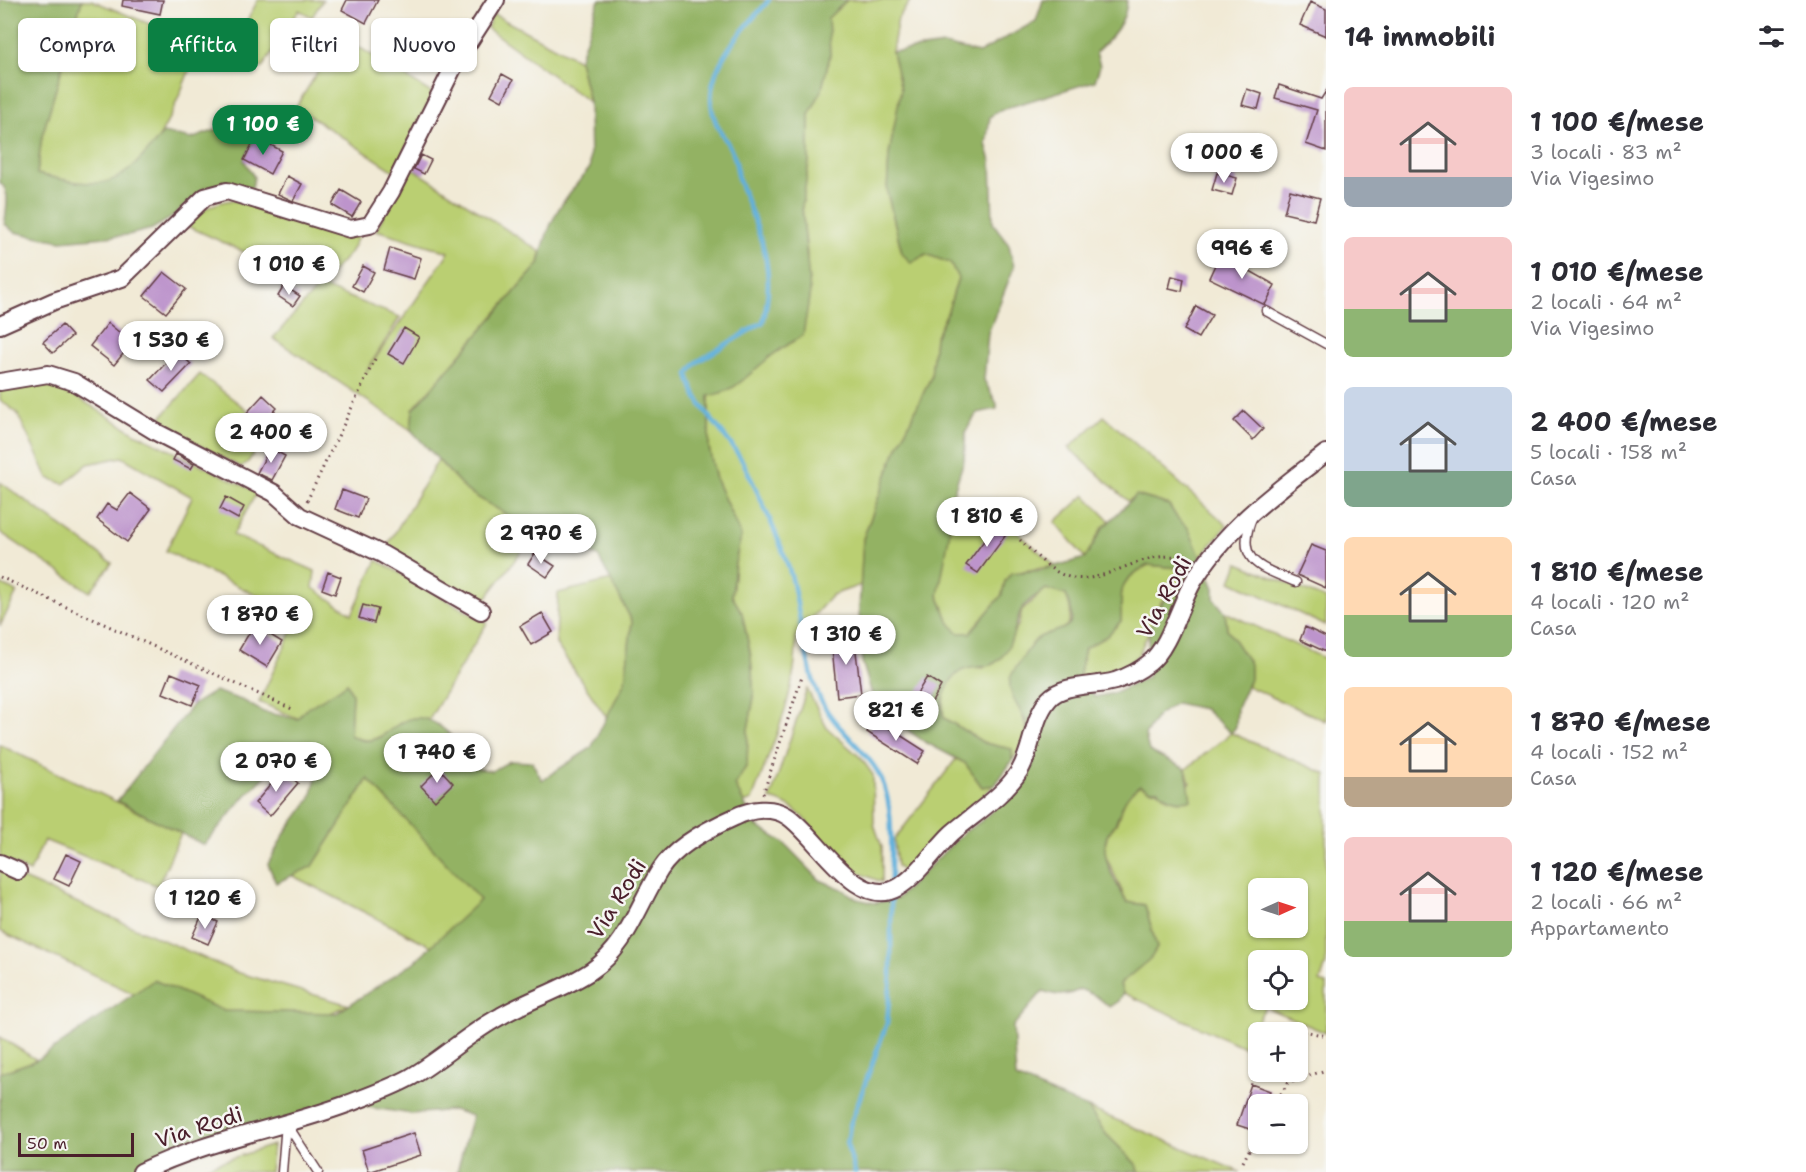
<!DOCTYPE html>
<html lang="it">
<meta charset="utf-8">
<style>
body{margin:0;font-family:"Shantell Sans",sans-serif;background:#f2f2f3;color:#2b2b33;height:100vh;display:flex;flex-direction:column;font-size:22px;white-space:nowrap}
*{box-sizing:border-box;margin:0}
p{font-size:20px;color:#7c7c81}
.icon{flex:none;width:33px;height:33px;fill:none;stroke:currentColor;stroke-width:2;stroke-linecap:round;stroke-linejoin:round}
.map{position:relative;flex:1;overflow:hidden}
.side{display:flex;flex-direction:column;background:#fff;width:480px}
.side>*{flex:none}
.banner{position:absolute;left:18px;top:18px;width:570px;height:54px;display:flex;gap:12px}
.needle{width:39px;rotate:87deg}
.controls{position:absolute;left:1248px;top:878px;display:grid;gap:12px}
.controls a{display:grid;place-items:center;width:60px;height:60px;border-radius:9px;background:#fff;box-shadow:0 2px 4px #0004;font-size:30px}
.scale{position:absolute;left:18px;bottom:15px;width:116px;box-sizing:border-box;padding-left:6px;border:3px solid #4a1f2b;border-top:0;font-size:16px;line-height:21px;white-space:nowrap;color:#4a1f2b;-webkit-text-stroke:4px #f6f6f2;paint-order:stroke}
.price{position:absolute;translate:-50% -51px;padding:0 14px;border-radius:21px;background:#fff;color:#222;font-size:20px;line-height:39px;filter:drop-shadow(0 2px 3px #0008)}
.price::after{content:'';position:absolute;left:50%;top:36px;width:18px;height:14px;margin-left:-9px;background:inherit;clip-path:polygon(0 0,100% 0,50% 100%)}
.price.on{background:#0b8043;color:#fff}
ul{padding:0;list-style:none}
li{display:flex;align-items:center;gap:18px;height:150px;padding:0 18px}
li span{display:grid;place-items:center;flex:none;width:168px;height:120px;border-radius:9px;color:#555}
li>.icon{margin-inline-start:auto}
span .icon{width:72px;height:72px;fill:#fffc;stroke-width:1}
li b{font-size:26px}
h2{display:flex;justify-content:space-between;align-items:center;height:72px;padding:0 18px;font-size:26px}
.pill{padding:0 21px;border-radius:9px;background:#fff;box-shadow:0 2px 4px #0004;font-size:21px;line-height:54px}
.pill.on{background:#0b8043;color:#fff}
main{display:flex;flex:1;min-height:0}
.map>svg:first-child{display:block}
.green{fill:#bacf72;stroke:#82774e;stroke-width:1.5;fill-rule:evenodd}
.forest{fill:#93b264;stroke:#6e6848;stroke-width:1.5;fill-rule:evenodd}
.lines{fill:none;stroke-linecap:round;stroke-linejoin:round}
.stream{stroke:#60b0db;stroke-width:4.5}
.building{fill:#bd94cc}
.service-casing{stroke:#633d45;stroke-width:11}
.minor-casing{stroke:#633d45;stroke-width:20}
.path{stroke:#633d45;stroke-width:3;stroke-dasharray:1.5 4.5;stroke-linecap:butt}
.service{stroke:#fff;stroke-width:8}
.minor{stroke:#fff;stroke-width:16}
.labels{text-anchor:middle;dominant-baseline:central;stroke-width:5;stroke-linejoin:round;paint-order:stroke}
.street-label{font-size:22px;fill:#4a1f2b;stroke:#f6f6f2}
</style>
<main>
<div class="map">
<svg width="1326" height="1172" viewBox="0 0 1326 1172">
<rect width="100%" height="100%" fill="#f6f6f2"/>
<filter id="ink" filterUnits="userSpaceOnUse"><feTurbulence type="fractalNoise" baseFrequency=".0167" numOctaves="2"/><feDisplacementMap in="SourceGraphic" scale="12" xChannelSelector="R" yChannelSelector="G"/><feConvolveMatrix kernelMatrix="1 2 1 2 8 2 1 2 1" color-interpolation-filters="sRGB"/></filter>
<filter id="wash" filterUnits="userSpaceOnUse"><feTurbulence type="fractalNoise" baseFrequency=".008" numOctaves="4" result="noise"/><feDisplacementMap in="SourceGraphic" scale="24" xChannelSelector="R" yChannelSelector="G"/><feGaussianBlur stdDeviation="1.35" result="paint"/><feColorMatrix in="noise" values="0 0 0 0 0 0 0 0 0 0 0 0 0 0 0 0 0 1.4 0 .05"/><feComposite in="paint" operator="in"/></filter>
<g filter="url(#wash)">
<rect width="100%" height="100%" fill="#f1ead6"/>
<path class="green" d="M82,0H91L199,44C182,88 159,167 109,183C91,189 55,178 37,174L42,136Z
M258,0H323L312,17L299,10L262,68L228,57Z
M847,0H911L898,18L892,52L902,89L889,155L887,192L902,253L911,262L926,254L950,263L958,278L948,311L935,338L931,377L894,456L863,539L861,585L832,595L796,636C798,693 771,747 752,800L744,803L735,785L747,765L748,729L754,697L751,657L742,613L732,596L735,563L741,536L716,480L709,448V396C735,392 745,377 764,361C776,351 791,344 803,335L807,254L802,207L809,161V115L821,92L830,56L828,18Z
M493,14L579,60L589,102L487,28Z
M340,35L433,94L394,171L296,107Z
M409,166L541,252L539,264L413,409L411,430L273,338L319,286L185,225C200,211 211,203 232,200L349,232L358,237L350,253L320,286L400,317L366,372L449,252L376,230Z
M200,374L271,428L248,462L241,467L156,423Z
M36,383L64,389L135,433L257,492L233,535L315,571L313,588L352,614L377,560L487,623L429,720C424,719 415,717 410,719C388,727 376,750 350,735L352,694L347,683C331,698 312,703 299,719L259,702L299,616L166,551L192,497L122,457L88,464L64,484L48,478L17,413L0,400V389Z
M1104,416L1227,525L1200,558L1188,528L1177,518L1169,505L1137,495L1128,501L1069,448Z
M438,460L467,491L536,532L480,606L387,546Z
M0,482L112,563L90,592L0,532Z
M1085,495L1110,521L1102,528L1085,558L1055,522Z
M950,503L997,514L1055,566L1023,571L1005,581L1002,595L970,633L959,634C942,617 948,613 938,596L949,531L946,516Z
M1238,563L1326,599V626L1231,581Z
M1148,565L1179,568L1185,579L1161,602L1139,654L1123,669L1082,680L1079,677L1085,648L1107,636L1121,621C1122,589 1116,582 1148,565Z
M611,580L632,621L625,681L607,718L556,644L558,593Z
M0,584L17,592L0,626Z
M1046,589L1066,595C1079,627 1064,630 1037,639L1021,711L1029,736L1012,761V749L984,743L944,718C939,700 946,676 965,668C970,666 978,668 984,668L1018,626L1022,610Z
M1225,612L1326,659V721L1247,686C1258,663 1237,651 1228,631C1226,625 1226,618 1225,612Z
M807,689L827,728L861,758L873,775L874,824L882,847V882C869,877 854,872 843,863C815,841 808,807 770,799Z
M1231,733L1326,774V964L1320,982L1326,984V1033L1265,1007L1244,1047L1123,993L1120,984L1157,948L1145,905L1127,902L1104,852L1107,835L1116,824L1127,795L1140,785L1150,790H1157L1167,798L1179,801L1190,783L1186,769ZM1258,888H1298V927H1258ZM1258,960H1298V999H1258Z
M0,745L181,833L158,886L44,840L30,872L0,858Z
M956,759L965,763L982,787L995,785L942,831L904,872L897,866L894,840Z
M368,779L481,900L431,946L291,875L313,866Z
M0,869L236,972L349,1005L330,1013L224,1011L154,980L134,994L0,931Z
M0,1037L37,1060L0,1073Z
M1088,1108L1240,1172H1140L1135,1163L1106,1134Z
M273,1145L270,1172H189Z"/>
<path class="forest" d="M0,0H82L42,136L37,174C109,190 116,190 163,133L191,139L235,123L256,137L244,160L254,177L252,188L222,185L205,188L171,218L152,229L128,235L61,241L14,232L5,224C5,211 12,192 0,183Z
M599,0H847L828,18L830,56L821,92L809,115V161L802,207L810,292L803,335C790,344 775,351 764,362C743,379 737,390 709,396V448L716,480L741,536L735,563L732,596L742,613L751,657L754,697L748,729L747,765L735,785L755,825L783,842L820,880L842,889L857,899L875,903L898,898L963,833L980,822L1019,786L1033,764C1031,751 1031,736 1026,723C1021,708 1005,693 1011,676C1014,670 1033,641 1038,638C1061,625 1083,634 1066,595L1046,589C1038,595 1026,601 1021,610C1015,624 1014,641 1004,654C986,680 961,652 946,691C942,702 941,706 944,718L984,743L1012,749V761L995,785L982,787L965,763L925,742L876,708L862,661L859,610L863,539L894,456L931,377L935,338L948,311L958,278L950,263L926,254L911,263L902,253L887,192L889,155L901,89L892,52L944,45L979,53L1036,21L1043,0H1127C1127,22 1111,38 1096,52L1100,66L1095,81L1000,110L990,117L986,144L991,161L993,223L1009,245L1014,267L988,333L984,380L997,404V409L977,413L966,431L964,460L946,516L950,531L938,596C948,613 942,617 959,633H970L1002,595L1005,581L1011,573L1041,570L1085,558L1103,528L1136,495L1169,505L1177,518L1188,528L1214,588V599L1225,612L1227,629L1250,664V679L1237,708L1236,727L1231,733L1204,709L1176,703L1157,716L1145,735L1149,751L1186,769L1191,800C1176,802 1169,800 1158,790H1150L1140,785C1126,795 1123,804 1117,820C1115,826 1110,830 1107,836C1099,857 1117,885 1127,902L1145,905L1157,948L1151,958L1120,984L1123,993L1119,1001L1110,1007L1096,996L1080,989C1067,997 1057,996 1043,991L1013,1026L1016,1078L1088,1108L1106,1134L1135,1163L1140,1172H457L472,1116L453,1110L412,1114L347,1104L141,1172H0V1073L37,1060L154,980L224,1011L337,1013L413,963L480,900L368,779L313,866L276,883L268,864L285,833L311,798L318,770L300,749L290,752L246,795L204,845L117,801L192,705L215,691L244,701L263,712L298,719C304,705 333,696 347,683L352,694L350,735C380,753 389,722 413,718C439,714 464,749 475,768L492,771L510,761L532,762L542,780L591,748L625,681L632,621L598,556L536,532L467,491L411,430L413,410L539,264C548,219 561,202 590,168L589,102L579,60ZM1148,565L1179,568L1185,579C1147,613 1147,628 1148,677L1115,693L1095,697L1079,677L1085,648L1107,636L1121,621C1122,589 1116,582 1148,565Z"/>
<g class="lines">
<path class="stream" d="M769,0C739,35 695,76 717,125C726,143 738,154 737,175C757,231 778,262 763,322L697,362L688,374C696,411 728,433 745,466C759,495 784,549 792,579C801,618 804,658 818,694C829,722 857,742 874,766C897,798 890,849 891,886
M855,1172L847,1145L850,1125L887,1023L891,975V894"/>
</g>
<g id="blocks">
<path class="building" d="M123,0H163L160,14L122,6Z
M347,0H378L366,23L342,10Z
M1310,2L1326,9V36L1300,25Z
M502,74L513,80L502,101L491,95Z
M1279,85L1321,99L1326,91V151L1306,144L1317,110L1275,98Z
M1247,89L1262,94L1258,109L1242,105Z
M256,137L282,151L270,174L244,160Z
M421,155L431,160L424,174L414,169Z
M1217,173L1237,178L1232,195L1212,190Z
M287,176L302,184L293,201L278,194Z
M341,190L361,202L352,217L332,205Z
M1290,190L1320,198L1314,220L1284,213Z
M390,248L421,258L414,279L384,270Z
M1220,254L1275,285L1265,305L1209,278Z
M363,266L374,272L363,292L352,286Z
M164,272L186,289L166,313L144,296Z
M1172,276L1184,279L1182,291L1169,288Z
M284,286L300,296L293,306L278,296Z
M1196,306L1212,315L1198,338L1184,330Z
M108,323L132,343L114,365L90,346Z
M62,325L72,336L53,353L43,342Z
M404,328L419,337L404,363L388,354Z
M177,351L191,364L164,392L150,380Z
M263,395L277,408L258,429L244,416Z
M1244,411L1263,429L1253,440L1234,421Z
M270,448L285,456L272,480L257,473Z
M176,454L194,464L191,469L173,460Z
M342,490L366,499L358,518L335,509Z
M130,493L151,509L127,542L97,519L107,504L117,510Z
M226,497L244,507L238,519L220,509Z
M997,523L1008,532L978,573L966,565Z
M1311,545L1326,551V588L1297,575Z
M535,553L555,566L547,577L528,564Z
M328,572L341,577L335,594L322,589Z
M363,605L378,609L374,623L359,618Z
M542,613L553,632L531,645L520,626Z
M254,625L282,642L267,667L239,650Z
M1305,627L1326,637V652L1300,640Z
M854,635L861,694L837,697L831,638Z
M171,673L201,685L192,705L163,693Z
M927,677L941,686L928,709L913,700Z
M875,719L925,751L917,764L867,732Z
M439,768L453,783L435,801L421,786Z
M283,770L298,783L270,816L255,803Z
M66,854L81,861L69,886L54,879Z
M202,915L218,922L208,944L192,937Z
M1251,1084L1270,1091L1266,1104H1258L1256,1131L1237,1125Z
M414,1133L421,1155L369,1172L362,1150Z"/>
</g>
</g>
<g filter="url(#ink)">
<use href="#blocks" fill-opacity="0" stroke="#633d45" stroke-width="1.5"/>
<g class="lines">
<g class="service-casing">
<path id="service" d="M1266,311L1326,344
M1253,516C1233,561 1261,568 1296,582
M282,1172L286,1123L318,1172"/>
</g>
<g class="minor-casing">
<path id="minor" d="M0,325L54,301L122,278L205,197L227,191L350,229L370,225L391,192L456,62L496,0
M0,382L48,374L74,382L156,432L274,493L300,516L382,554L481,611
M0,863L18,871
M141,1172C206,1140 279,1129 347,1104C368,1096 391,1088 411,1077C442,1059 469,1033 501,1016C530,999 563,990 591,971C627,947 638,905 660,870C675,846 710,828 735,817C751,809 772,806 787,816C816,834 856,911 897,888C918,876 934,850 952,833C974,814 1004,796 1020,770C1033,748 1032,719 1049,699C1063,683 1095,687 1115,681C1127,677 1139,671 1149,663C1169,648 1180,604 1193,582C1224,529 1278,490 1326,453"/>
</g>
<path class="path" d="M307,501L375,359
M1020,540C1032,551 1045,566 1059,573C1100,595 1139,544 1189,559
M0,577L292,709
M763,794L802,677
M1304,1031L1326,1036
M1274,1104L1288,1083L1326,1070
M1243,1162L1258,1133"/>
<use href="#service" class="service"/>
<use href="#minor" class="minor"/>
</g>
</g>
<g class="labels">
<g class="street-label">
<text transform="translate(1164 597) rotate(-61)">Via Rodi</text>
<text transform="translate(617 899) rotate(-58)">Via Rodi</text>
<text transform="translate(199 1127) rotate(-18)">Via Rodi</text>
</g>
</g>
</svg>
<div class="controls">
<a><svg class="needle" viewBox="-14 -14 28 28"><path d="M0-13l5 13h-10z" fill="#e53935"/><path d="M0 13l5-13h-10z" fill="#7c7c81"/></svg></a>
<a><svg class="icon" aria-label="locate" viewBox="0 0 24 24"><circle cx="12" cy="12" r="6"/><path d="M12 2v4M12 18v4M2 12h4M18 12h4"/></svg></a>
<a>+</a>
<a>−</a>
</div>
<div class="scale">50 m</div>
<b class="price on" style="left:263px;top:156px">1 100 €</b>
<b class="price" style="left:1224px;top:184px">1 000 €</b>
<b class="price" style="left:1242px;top:280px">996 €</b>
<b class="price" style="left:289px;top:296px">1 010 €</b>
<b class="price" style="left:171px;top:372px">1 530 €</b>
<b class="price" style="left:271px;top:464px">2 400 €</b>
<b class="price" style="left:987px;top:548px">1 810 €</b>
<b class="price" style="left:541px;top:565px">2 970 €</b>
<b class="price" style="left:260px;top:646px">1 870 €</b>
<b class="price" style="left:846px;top:666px">1 310 €</b>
<b class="price" style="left:896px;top:742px">821 €</b>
<b class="price" style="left:437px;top:784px">1 740 €</b>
<b class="price" style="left:276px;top:793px">2 070 €</b>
<b class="price" style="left:205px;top:930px">1 120 €</b>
<div class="banner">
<a class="pill">Compra</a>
<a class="pill on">Affitta</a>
<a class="pill">Filtri</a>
<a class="pill">Nuovo</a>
</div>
</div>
<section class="side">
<h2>14 immobili<svg class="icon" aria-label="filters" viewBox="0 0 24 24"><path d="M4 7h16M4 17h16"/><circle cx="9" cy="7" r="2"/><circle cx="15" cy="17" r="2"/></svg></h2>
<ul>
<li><span style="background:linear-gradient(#f6c9c9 75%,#9aa5b1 0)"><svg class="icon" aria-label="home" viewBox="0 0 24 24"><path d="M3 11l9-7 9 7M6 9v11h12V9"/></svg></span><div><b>1 100 €/mese</b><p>3 locali · 83 m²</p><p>Via Vigesimo</p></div></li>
<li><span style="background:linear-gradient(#f6c9c9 60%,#8fb573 0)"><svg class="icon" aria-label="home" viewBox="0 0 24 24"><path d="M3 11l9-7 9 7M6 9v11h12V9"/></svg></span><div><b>1 010 €/mese</b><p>2 locali · 64 m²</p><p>Via Vigesimo</p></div></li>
<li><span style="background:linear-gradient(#c9d6e8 70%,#7fa58c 0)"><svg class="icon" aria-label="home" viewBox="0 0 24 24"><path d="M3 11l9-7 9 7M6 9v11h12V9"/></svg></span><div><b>2 400 €/mese</b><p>5 locali · 158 m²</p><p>Casa</p></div></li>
<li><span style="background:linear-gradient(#ffd9b3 65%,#8fb573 0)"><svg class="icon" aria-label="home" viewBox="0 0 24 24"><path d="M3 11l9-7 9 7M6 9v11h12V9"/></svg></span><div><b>1 810 €/mese</b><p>4 locali · 120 m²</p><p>Casa</p></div></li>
<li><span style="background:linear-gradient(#ffd9b3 75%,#b9a48a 0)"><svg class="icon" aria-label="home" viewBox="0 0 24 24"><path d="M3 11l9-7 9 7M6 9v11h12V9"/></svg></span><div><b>1 870 €/mese</b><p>4 locali · 152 m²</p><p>Casa</p></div></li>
<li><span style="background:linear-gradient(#f6c9c9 70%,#8fb573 0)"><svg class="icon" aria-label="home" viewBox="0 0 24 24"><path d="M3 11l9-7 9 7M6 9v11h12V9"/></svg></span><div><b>1 120 €/mese</b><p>2 locali · 66 m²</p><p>Appartamento</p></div></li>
</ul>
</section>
</main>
